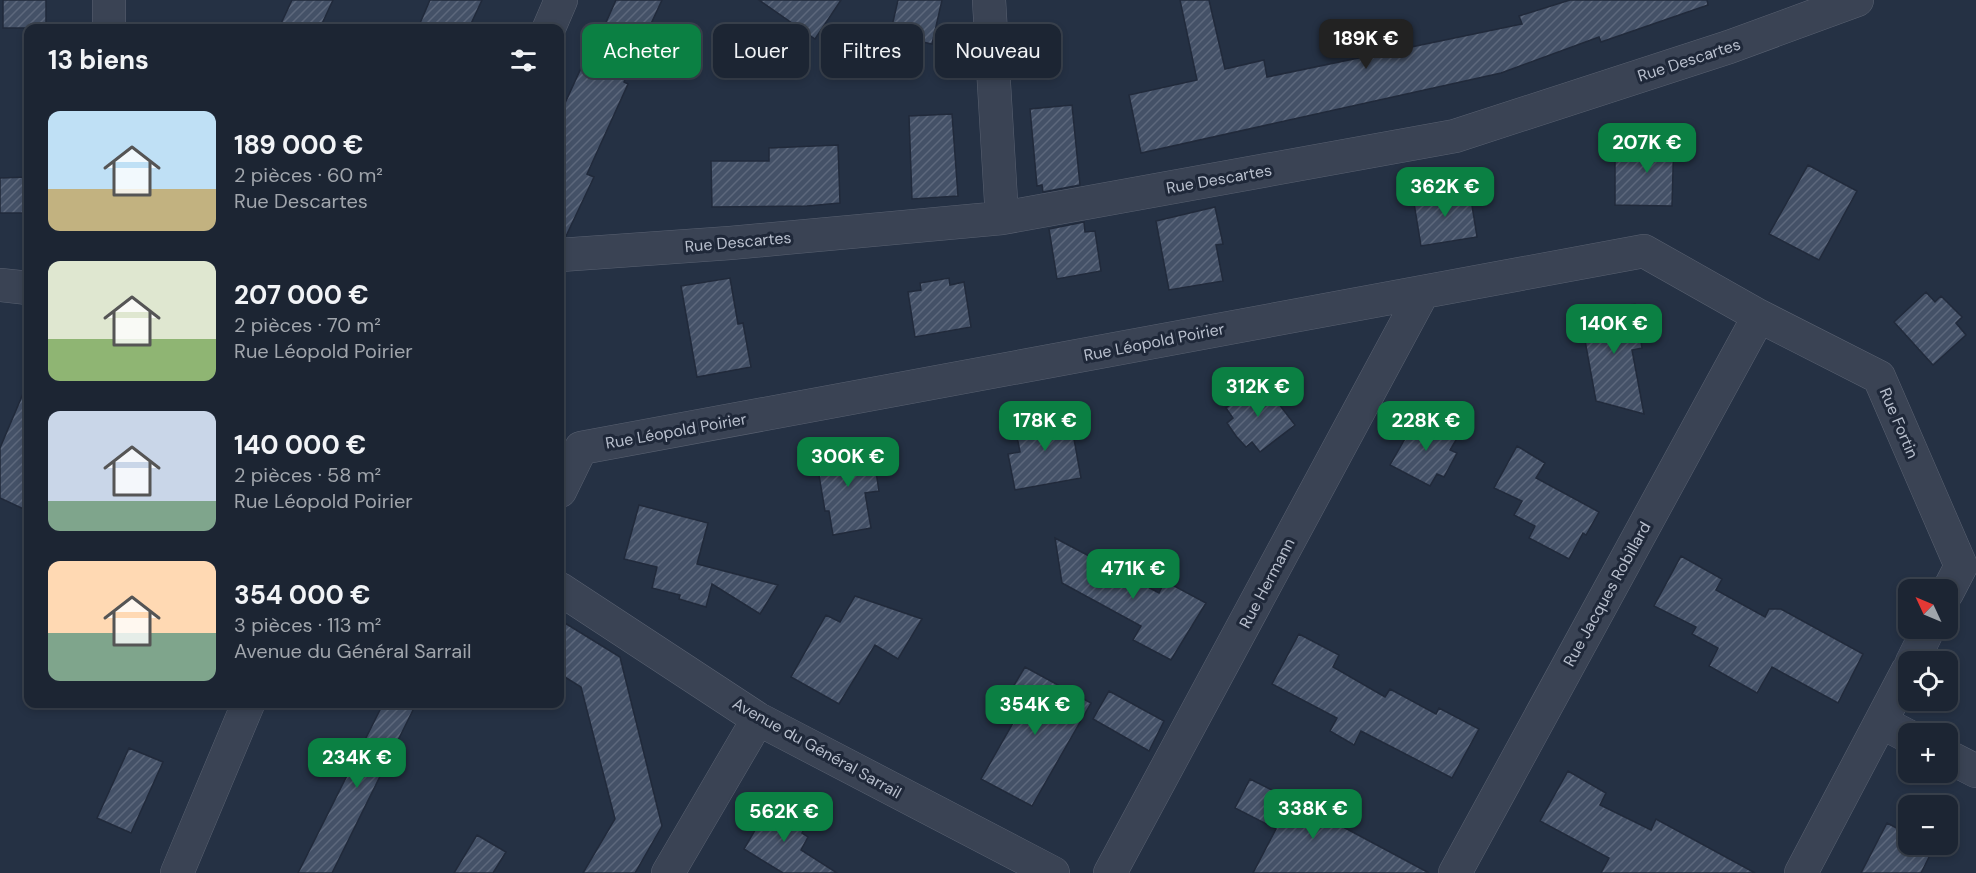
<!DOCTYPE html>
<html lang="fr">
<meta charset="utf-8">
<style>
body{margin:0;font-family:"DM Sans",sans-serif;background:#29313f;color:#f1f3f6;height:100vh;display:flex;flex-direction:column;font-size:22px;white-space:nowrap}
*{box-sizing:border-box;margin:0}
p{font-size:20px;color:#a0a5ac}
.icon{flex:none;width:33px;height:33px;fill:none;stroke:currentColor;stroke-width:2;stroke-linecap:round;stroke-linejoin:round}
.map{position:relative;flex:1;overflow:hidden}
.details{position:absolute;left:24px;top:24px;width:540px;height:684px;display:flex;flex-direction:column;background:#1c2533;border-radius:12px;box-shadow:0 3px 9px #0003,0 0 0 2px #3a424e}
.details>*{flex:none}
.guide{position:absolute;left:582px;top:24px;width:570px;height:54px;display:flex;gap:12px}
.needle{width:39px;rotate:314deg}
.fabs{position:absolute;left:1898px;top:579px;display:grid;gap:12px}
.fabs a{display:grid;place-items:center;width:60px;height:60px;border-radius:12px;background:#1c2533;box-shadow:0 3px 9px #0003,0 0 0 2px #3a424e;font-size:30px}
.price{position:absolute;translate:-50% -51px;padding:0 14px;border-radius:12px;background:#0b8043;color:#fff;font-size:20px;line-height:39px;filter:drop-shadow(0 2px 3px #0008)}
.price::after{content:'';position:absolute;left:50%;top:36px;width:18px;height:14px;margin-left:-9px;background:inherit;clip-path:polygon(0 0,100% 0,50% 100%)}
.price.current{background:#222;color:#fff}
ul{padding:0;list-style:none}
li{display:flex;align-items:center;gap:18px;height:150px;padding:0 24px}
li span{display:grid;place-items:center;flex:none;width:168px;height:120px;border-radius:12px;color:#555}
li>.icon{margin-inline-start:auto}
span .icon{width:72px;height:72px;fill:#fffc;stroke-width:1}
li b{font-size:26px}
h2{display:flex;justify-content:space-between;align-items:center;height:72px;padding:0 24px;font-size:26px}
.pill{padding:0 21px;border-radius:12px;background:#1c2533;box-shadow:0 3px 9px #0003,0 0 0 2px #3a424e;font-size:21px;line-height:54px}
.pill.current{background:#0b8043;color:#fff}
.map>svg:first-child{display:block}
.building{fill:url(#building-hatch);stroke:#212a3b;stroke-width:1.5}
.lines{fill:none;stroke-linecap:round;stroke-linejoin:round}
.minor-casing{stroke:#596171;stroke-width:34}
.minor{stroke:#3a4354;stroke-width:33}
.labels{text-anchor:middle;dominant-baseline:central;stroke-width:6;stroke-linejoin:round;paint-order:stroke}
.street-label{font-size:16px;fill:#b8bfcd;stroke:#1f2839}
</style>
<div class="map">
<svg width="1976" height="873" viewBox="0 0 1976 873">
<defs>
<pattern id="building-hatch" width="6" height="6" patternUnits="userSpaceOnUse" patternTransform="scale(1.5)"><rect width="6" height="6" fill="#445167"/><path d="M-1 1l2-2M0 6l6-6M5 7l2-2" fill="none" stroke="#5d687c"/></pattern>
</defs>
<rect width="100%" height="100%" fill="#253144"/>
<path class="building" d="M3,0H46V28H3Z
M292,0H333L320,28H279Z
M430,0H482L469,28H418Z
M616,0H662L624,82L628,84L587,174L594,177L566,236H560V114L583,64L587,65Z
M759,0H841L815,39Z
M898,0H942L932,44L890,35Z
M1180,0H1209L1225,69L1264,60L1267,77L1522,24L1519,16L1570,0H1707L1708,5L1601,42L1599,37L1501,73L1141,153L1129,95L1197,80Z
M1072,105L1080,185L1043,192L1042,185L1037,186L1030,109Z
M952,114L958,196L912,199L909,116Z
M1646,132L1674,134L1672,206L1615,205V158H1629V151H1645Z
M838,145L840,203L807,206L712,207L711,161H769V148Z
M1808,165L1857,191L1819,260L1769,234Z
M28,177V213H0V178Z
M1455,188L1457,195L1470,193L1477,237L1421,246L1414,203L1427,201L1426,193Z
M1215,207L1223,244L1216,245L1223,281L1169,290L1156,221Z
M1084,222L1085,232L1095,231L1101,271L1057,279L1049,229Z
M730,278L738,324L743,323L751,367L697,377L681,286Z
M949,278L950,285L964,282L971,327L915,337L908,292L921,290L920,283Z
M1926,292L1935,302L1941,296L1962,317L1956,323L1966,335L1933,365L1894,322Z
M1635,304L1642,348L1632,350L1644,414L1596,401L1580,313Z
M1261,381L1295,425L1260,452L1252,442L1246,447L1236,436L1227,423L1233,418L1226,408Z
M28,382V511L0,498V448Z
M1069,411L1081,478L1015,490L1008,454L1020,452L1014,421Z
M1418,416L1458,437L1450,450L1457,453L1444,477L1437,474L1430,486L1390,465Z
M1517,446L1545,463L1536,478L1599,512L1586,535L1583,533L1569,559L1529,538L1535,526L1514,515L1522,501L1494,488Z
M872,447L879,491L865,493L871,528L833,535L829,511H825L816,457Z
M639,505L708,523L697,564L778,585L760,614L712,584L706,607L679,599L680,595L652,588L657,567L624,559Z
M1055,538L1159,593L1165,581L1206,603L1171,660L1133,640L1141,626L1062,583Z
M1681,556L1722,579L1716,590L1765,617L1769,609H1781L1863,654L1838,703L1772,667L1757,693L1709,666L1718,648L1692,634L1696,627L1654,606Z
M855,596L922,619L898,659L875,645L839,704L791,677L826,615L840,622Z
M560,620L620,657L662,826L635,873H583L615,819L581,687L560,674Z
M1299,634L1339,655L1333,667L1385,697L1390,689L1436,714L1439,708L1479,729L1452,778L1361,731L1354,745L1330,731L1337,718L1272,684Z
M1025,667L1091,703L1032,806L981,779L1021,709L1004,702Z
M1109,691L1164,721L1149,751L1093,719Z
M383,704H416L332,873H298Z
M129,748L163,762L131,833L97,818Z
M1568,771L1606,793L1600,805L1651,830L1656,819L1755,873H1601L1609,858L1540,821Z
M1250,779L1317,813L1429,873H1253L1276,829L1235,808Z
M772,801L808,822L802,833L808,837L801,850L837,873H783L744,849Z
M1887,823L1908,834V844H1928L1934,847L1921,873H1861Z
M477,835L506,852L493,873H454Z"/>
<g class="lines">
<g class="minor-casing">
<path id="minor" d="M109,0V28
M989,0L1002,218
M549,28L561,0
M560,255L730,243L1002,218L1455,136L1729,47L1857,0
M0,285L28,288
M560,491L581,448L1644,251L1759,316L1879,377L1961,566L1947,593
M560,589L758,719L1053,873
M1912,662L1929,628
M1881,722L1908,736
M1947,756L1976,771
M177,873L248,704
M668,873L758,719
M1110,873L1423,292
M1455,873L1759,316
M1801,873L1908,670"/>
</g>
<use href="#minor" class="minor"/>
</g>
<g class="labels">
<g class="street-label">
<text transform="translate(1689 60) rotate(-18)">Rue Descartes</text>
<text transform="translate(1219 179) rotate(-10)">Rue Descartes</text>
<text transform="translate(738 242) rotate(-5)">Rue Descartes</text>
<text transform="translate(1154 342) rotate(-11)">Rue Léopold Poirier</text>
<text transform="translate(1899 423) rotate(67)">Rue Fortin</text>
<text transform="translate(676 431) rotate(-10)">Rue Léopold Poirier</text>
<text transform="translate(1267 583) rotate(-62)">Rue Hermann</text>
<text transform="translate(1607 594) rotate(-61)">Rue Jacques Robillard</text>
<text transform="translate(817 748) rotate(29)">Avenue du Général Sarrail</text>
</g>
</g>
</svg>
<div class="fabs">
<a><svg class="needle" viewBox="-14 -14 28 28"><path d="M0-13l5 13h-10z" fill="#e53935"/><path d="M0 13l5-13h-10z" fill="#a0a5ac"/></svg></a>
<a><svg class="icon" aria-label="locate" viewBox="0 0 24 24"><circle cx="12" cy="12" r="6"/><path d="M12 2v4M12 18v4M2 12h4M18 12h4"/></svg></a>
<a>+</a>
<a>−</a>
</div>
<b class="price current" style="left:1366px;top:70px">189K €</b>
<b class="price" style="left:1647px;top:174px">207K €</b>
<b class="price" style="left:1445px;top:218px">362K €</b>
<b class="price" style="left:1614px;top:355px">140K €</b>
<b class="price" style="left:1258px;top:418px">312K €</b>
<b class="price" style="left:1045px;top:452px">178K €</b>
<b class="price" style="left:1426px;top:452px">228K €</b>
<b class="price" style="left:848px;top:488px">300K €</b>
<b class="price" style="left:1133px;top:600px">471K €</b>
<b class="price" style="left:1035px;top:736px">354K €</b>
<b class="price" style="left:357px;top:789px">234K €</b>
<b class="price" style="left:1313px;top:840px">338K €</b>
<b class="price" style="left:784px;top:843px">562K €</b>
<div class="guide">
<a class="pill current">Acheter</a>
<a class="pill">Louer</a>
<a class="pill">Filtres</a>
<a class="pill">Nouveau</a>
</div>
<section class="details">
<h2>13 biens<svg class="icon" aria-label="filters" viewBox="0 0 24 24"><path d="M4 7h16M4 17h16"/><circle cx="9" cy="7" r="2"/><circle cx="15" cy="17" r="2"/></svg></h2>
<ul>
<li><span style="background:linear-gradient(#bfe0f5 65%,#c2b280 0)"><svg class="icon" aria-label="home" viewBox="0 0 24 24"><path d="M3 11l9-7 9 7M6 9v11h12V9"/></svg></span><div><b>189 000 €</b><p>2 pièces · 60 m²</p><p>Rue Descartes</p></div></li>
<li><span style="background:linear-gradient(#dfe7d0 65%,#8fb573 0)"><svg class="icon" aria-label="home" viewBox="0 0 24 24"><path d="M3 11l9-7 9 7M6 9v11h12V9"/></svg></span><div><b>207 000 €</b><p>2 pièces · 70 m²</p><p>Rue Léopold Poirier</p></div></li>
<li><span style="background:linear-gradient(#c9d6e8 75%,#7fa58c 0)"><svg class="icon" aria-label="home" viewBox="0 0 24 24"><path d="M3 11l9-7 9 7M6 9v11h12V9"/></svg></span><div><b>140 000 €</b><p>2 pièces · 58 m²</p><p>Rue Léopold Poirier</p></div></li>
<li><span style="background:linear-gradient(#ffd9b3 60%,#7fa58c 0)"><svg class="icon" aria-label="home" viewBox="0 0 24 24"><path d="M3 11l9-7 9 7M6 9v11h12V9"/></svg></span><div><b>354 000 €</b><p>3 pièces · 113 m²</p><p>Avenue du Général Sarrail</p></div></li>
</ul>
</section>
</div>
